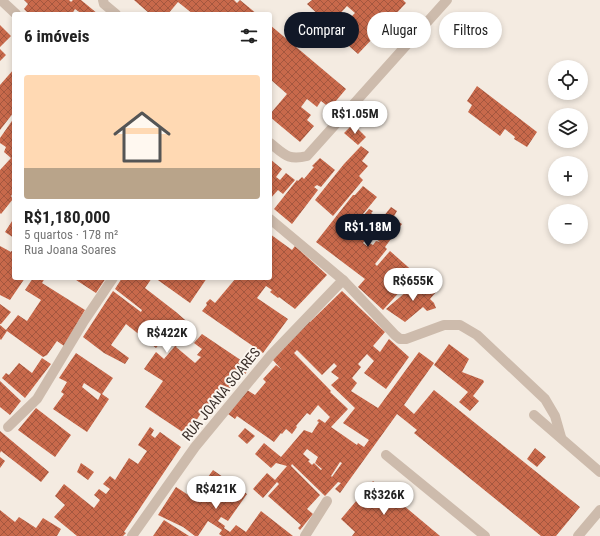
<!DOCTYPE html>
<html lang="pt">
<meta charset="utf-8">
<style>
body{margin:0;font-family:"Roboto Condensed",sans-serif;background:#f2f2f2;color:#222;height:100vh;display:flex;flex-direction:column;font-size:15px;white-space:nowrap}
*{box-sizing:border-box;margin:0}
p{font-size:13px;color:#767676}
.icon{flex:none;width:22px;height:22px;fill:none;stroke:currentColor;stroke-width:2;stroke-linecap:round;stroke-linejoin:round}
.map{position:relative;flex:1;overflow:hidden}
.details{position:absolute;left:12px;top:12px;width:260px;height:268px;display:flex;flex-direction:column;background:#fff;border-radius:4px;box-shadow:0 2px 6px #0003}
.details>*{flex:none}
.guide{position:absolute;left:284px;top:12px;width:256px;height:36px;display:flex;gap:8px}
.controls{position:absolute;left:548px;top:60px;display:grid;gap:8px}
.controls a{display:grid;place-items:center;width:40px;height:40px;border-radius:50%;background:#fff;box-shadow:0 2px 6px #0003;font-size:20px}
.price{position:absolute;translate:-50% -34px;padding:0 9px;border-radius:14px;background:#fff;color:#222;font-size:13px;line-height:26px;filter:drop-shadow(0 1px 2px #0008)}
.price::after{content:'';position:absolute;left:50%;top:24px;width:12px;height:9px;margin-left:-6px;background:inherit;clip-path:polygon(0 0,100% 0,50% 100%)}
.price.on{background:#111827;color:#fff}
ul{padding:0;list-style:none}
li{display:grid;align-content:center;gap:8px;height:212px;padding:0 12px}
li+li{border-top:1px solid #e0e0e0}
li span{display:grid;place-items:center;height:124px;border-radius:4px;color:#555}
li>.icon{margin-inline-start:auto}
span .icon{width:72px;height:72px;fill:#fffc;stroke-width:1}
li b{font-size:17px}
h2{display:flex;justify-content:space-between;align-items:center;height:48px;padding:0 12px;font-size:17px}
.chip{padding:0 14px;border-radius:18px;background:#fff;box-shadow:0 2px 6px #0003;font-size:14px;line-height:36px}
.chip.on{background:#111827;color:#fff}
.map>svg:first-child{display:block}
.building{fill:url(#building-cross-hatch);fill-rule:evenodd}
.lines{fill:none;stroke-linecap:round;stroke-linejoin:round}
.service{stroke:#cdbbac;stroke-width:10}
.minor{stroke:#cdbbac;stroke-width:10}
.labels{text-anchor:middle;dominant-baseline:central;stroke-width:4;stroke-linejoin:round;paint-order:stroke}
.street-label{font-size:14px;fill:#3b302b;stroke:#fbf5ee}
</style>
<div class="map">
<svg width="600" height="536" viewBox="0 0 600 536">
<defs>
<pattern id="building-cross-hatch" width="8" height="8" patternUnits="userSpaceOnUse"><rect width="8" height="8" fill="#c8694b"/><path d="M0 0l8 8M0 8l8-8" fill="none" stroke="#a4573f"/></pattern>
</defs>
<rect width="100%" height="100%" fill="#f4ebe1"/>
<path class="building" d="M24,0H69L71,2L73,0H81L98,14H82L75,9L72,14H29L24,9L28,4Z
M134,0H234L237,3L240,0L257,14H193L178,2L168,14H150Z
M312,0H403L406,3L358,54L340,38L347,30L342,26L355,13L347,6L337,17L332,13L325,21L307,4Z
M0,25L11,36L0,47Z
M270,25L346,89L330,108L321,101L317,107L307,99L301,107L311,115L307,120L314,126L300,142L270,117V114L287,94L270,79Z
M0,49L6,55L0,61Z
M14,69V112L0,130V85Z
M477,86L537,132L527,147L514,139L515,137L505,129L500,136L468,112L472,105L467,101Z
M14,118V192L11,196L13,199L1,214L0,213V170L11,158L4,152L6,147L0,143V138Z
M353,124L366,137L358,145L344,133Z
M361,146L369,152L362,161L368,166L359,176L363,180L333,216L315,200L344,164Z
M320,158L335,170L321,187L317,185L314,187L318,190L292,224L274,209L297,180L298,181L302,177L304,179L314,167L312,166Z
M270,159L282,169L276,177L280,180L286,173L295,180L283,194L278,190L270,199Z
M363,186L377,197L344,237L345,238L369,209L373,211L371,213L375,216L373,218L379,222L391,207L397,211L393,218L402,224L385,247L387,249L375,264L377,266L390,251L416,274L383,310L358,287L365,279L316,242L353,195H355ZM370,234L380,242L376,241L373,245L369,243L367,246L363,243Z
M14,218V238L5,232Z
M270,234L292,250L295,246L327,275L295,309L279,297L278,298L270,292L272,290L266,286L257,298L288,319L263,353L202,311L207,305L206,303L210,299L215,303L236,278H270Z
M0,246L11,252V251L14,252V278H25L10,300L0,295Z
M33,278H45L42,283L85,310L64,346L57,341L47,355L43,357L7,331L1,340L0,339V325L6,330L18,315L27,321L41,300L25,290Z
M73,278H106L96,293Z
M122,278H152L145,288L176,312L192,326L176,347L195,363L201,357L197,355L202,349L194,343L202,334L251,367L240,380L238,379L208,413L203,410L187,435L145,407L163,381L144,369L156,352L164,359L175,346L164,338L156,348L126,324L111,345L129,358L125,364L104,353L83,337L113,291L141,312L142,310L115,289ZM171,320L177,325L171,334L164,329Z
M155,278H207L190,303Z
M420,280L436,292L430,299L434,303L436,308L427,311L423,307L405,322L386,309Z
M342,291L385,332L373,346L380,352L389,339L409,357L386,389L364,373L374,361L367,354L358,364L361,367L352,378L357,383L351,391L378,408L419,352L434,363L404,405L414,414L434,390L580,507L556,536H541L414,433L417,430L397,414L340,493L335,489L341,483L338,482L325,496L292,464L291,466L320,495L307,509L313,514L300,530L298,528L301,525L268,496L279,484L277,482L263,498L253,489L267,473L275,480L287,466L276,463L271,468L255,454L264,443L281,457L304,430L312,433L319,422L317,421L319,419L325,423L330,417L318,405L310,415L307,413L296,426L297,427L292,434L286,429L282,434L281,433L274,442L237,416L235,419L228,414L247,390L255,395L266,382L263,379L276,365L282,370L272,359L308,320L310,322ZM297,350L322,375L334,363L337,366L331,372L339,378L331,385L355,408L343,423L369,440L364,447L358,443L357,445L331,427L348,409L330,392L331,391L294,353ZM307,449L318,457L315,463L322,469L321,470L314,463L312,465L308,461L310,460L303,454ZM340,462L342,463L332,477L331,476Z
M0,304L11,312L1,324H0Z
M449,344L469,359L462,372L483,380L484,382L473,396L479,401L470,411L459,402L468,392L434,365Z
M76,353L113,378L102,394L109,399L87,432L53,409L64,394L61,392L67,382L59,378ZM84,383L101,394L98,400L82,387Z
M42,358L51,364L25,398L2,378L6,373L9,375L19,363L32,373Z
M0,381L21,401L10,415L0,407Z
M36,408L71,435L55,457L18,430Z
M150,427L154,430L151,435L155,438L160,432L181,447L124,532L126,533L123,536H77L54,517L65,505L55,496L64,484L94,508L100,500L94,495L99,489L106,494L110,489L103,484L110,476L115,480L129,458L138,464L147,451L138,445Z
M245,428L255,436L247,444L238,436Z
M0,431L49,472L41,482L1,451L0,453Z
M535,448L546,457L537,467L527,459Z
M0,457L5,461L0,468Z
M81,463L94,472L88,480L77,472Z
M213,470L247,494L228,521L221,517L218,521L225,526L224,528L230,532L236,525L246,532L261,511L293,536H222L219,534L222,530L208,521L198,536H195L183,527L158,515L176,487L193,498Z
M373,481L403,505L440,536H352L355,532L341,519Z
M0,510L15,522L19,517L36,528L43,518L61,529L57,536H0Z
M164,520L189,536H153Z"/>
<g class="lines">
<path class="service" d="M1,0L16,14
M103,0L104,4L116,14
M270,143C284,154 288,161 307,156L447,0
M270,219L343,280L395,335L400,339H406L444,325H460L477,335L545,399L555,416L561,437
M8,427L37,399L84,321L113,278
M386,455L485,536
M578,536L600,510"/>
<path class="minor" d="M534,415L600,472
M132,536L195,447L271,355L343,280
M305,536L327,501"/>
</g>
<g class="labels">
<g class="street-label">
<text transform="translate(221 394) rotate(-51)">RUA JOANA SOARES</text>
</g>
</g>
</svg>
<div class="controls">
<a><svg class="icon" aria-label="locate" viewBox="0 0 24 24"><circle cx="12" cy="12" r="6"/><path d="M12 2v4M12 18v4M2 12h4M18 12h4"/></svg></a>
<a><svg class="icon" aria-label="layers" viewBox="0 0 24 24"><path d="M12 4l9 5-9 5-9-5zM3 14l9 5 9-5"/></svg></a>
<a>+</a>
<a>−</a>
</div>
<b class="price" style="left:355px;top:135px">R$1.05M</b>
<b class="price on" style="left:368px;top:248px">R$1.18M</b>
<b class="price" style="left:413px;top:302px">R$655K</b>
<b class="price" style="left:167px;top:354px">R$422K</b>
<b class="price" style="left:216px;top:510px">R$421K</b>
<b class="price" style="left:384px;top:516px">R$326K</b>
<div class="guide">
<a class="chip on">Comprar</a>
<a class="chip">Alugar</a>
<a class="chip">Filtros</a>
</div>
<section class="details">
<h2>6 imóveis<svg class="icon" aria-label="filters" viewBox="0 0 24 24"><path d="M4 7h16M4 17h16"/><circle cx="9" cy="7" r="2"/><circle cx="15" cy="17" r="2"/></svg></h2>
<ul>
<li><span style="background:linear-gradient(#ffd9b3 75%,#b9a48a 0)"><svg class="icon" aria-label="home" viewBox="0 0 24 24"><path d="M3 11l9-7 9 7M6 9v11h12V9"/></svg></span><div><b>R$1,180,000</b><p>5 quartos · 178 m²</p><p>Rua Joana Soares</p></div></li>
</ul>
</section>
</div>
